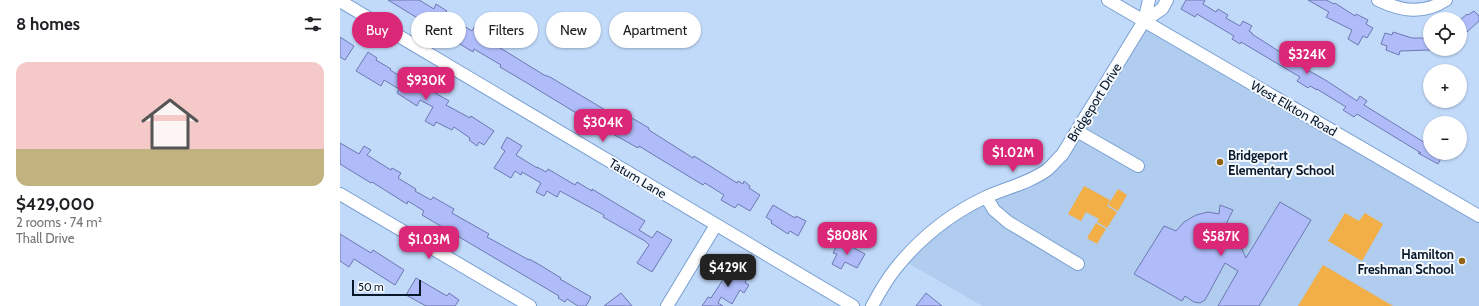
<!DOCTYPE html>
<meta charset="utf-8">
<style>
body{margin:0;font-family:Cabin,sans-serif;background:#f6f6f6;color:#202124;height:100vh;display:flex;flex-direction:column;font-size:15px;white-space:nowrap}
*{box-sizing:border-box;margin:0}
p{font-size:13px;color:#757577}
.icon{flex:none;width:22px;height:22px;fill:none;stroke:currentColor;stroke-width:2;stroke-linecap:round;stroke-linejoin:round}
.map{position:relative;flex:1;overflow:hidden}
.panel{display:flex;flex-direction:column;background:#fff;width:340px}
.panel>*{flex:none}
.hud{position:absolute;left:12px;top:12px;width:380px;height:36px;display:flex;gap:8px}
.buttons{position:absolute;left:1083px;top:12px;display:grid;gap:8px}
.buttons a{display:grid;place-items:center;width:44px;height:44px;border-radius:50%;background:#fff;box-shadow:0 1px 3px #0004;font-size:20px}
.scale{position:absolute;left:12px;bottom:10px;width:69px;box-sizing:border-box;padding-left:4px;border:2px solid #09192c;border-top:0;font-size:11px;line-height:14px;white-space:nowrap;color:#09192c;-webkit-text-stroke:3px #f5f9fe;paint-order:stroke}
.price{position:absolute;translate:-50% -34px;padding:0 9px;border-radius:8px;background:#db2777;color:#fff;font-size:13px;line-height:26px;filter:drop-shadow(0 1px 2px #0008)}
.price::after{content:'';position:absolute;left:50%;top:24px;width:12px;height:9px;margin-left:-6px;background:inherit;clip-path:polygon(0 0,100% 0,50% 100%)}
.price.selected{background:#222;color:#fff}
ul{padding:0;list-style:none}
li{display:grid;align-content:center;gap:8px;height:212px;padding:0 16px}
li+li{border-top:1px solid #e0e0e0}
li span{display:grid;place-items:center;height:124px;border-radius:12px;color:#555}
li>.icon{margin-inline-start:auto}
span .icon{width:72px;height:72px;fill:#fffc;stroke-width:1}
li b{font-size:17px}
h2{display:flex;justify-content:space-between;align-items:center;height:48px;padding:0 16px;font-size:17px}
.tag{padding:0 14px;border-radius:18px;background:#fff;box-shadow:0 1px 3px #0004;font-size:14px;line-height:36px}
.tag.selected{background:#db2777;color:#fff}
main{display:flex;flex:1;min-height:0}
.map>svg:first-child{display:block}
.built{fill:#b0ccef}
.green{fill:#f2af47}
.building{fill:#afbcf9;stroke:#6d78b0}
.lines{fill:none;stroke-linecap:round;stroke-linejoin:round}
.minor-casing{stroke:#789fd2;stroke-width:14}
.minor{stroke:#fff;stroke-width:12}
.poi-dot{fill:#936411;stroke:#f5f9fe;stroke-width:1.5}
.labels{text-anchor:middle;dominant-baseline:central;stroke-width:4;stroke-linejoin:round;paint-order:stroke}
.street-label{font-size:13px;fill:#09192c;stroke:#f5f9fe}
.poi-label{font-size:13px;font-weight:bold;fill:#09192c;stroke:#f5f9fe;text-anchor:start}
</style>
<main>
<section class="panel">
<h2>8 homes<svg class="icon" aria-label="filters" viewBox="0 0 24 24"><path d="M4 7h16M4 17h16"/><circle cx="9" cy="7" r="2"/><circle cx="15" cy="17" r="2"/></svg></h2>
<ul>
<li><span style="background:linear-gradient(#f6c9c9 70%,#c2b280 0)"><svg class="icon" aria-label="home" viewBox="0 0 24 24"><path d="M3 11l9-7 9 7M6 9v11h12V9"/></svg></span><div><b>$429,000</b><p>2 rooms · 74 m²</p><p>Thall Drive</p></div></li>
</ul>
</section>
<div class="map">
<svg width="1139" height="306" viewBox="0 0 1139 306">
<rect width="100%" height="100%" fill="#c1dafa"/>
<path class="built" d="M804,21L1139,216V306H642L563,260L597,227L707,170Z"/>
<path class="green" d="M744,186L770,200L767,206L777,212L767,228L757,222L759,219L746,212L741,221L728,214Z
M778,189L787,195L778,211L768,205Z
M1005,213L1019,221L1025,213L1043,224L1022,261L988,241Z
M756,223L766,229L757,244L747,238Z
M983,265L1053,306H958Z"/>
<path class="building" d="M48,0H79L94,9L96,4L107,11L104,14L132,31L138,21L156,32L154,35L161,40L157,46L204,75L210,77L277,117L280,111L309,128V130L353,158L354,156L397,183L398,181L403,184L404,181L410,186L409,188L420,195L410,211L398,204L395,208L381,200L384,195L365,183L363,185L299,146L298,148L246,119L187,83L160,67L161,65L134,49L133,52Z
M846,0H865L863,4L876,12L878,9L888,15L886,18L900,26L903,21L912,26L909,31L912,33V34L940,52L943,53L946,48L961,57L957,64L987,81L1017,101L1020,96L1027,101L1024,105L1090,146V153H1104L1098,164L1078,153H1081L1017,114L1014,117L1003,110L1006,107L977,89V90L970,86L968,88L957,81L960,77L901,42L900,44L892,39L894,36L857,14L855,17L841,9Z
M968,0H986L994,4L995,3L1015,16L1016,14L1028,20L1026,24L1033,28L1027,38L1023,36L1018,45L1008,39L1012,30L986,17L989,12Z
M1134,11L1139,16V21L1127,32L1120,24V20L1127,14L1128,15Z
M1053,32L1072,38H1090V50L1060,51L1059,55L1046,50L1047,46L1041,44L1045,33L1052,35Z
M0,37L14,46L5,60L0,57Z
M28,52L37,58L36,60L51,69L50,70L73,84L75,81L109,101L106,105L130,118L131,116L154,131L144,145L139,142L137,146L129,140L130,138L114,127L112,130L96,122L94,126L85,121L93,107L80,100L77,106L57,93L59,89L44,80L41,86L16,71Z
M167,137L182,146L176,155L197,168V167L206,172L208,169L235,185L237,182L252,191V189L305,221L299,230L312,238L317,231L332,240L312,272L297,263L309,245L305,241L263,217L264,215L220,191L217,197L207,191L204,196L196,192L201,183L182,172L181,175L175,171L171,178L154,168L165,151L161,148Z
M0,143L19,154L24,146L31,150L27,155L51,170L52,168L61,173L58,178L76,189L75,191L91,200L93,197L114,209L112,213L149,234L147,237L189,260V259L200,265L221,278L220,279L251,297L246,306H238L227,299L225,302L218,298L219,296L82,215L84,211L68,201L67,204L32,182L31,183L0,164Z
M940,202L971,220L919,306H878L898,271L885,263L865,300L860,303L854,302L845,296L842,301L794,274L824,226L836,231L844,222L856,215L868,212L879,214L880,205L893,210L885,226L894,233L906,258Z
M433,205L455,218L456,216L466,221L458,236L450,231L448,234L431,223L432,221L426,217Z
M0,234L31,253L33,250L64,270L55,285L14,259L9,267L0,261Z
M498,243L503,246L505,243L525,254L517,268L505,262L501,269L492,264L497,254L493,253Z
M387,265L407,278L405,283L409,285L404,293L400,290L392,304L381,297L378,303L383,306H362L368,297L371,298L384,278L380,275Z
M76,278L107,296L109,293L119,300L115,306H86L66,295Z
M281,293L292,306H264Z
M586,293L602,306H576Z"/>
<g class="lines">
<g class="minor-casing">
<path id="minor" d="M768,0L1139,216
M1038,0C1061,11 1083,15 1106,0
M0,1L513,306
M804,21L822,9L827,0
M737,131L798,166
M0,194L190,306
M646,197L654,210L668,222L738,264
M327,306L376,225
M532,306C539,293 547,279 556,268C580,238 612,213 646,197C666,188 689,183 707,170C713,165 717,159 722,155L804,21L809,0"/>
</g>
<use href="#minor" class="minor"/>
</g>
<g class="poi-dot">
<circle cx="880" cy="162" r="4"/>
<circle cx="1122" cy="261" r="4"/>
</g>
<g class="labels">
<g class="street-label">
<text transform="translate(754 102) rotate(-58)">Bridgeport Drive</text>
<text transform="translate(954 108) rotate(30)">West Elkton Road</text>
<text transform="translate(298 178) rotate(31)">Tatum Lane</text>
</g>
<g class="poi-label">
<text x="888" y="155">Bridgeport<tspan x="888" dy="15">Elementary School</tspan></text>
<text x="1114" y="254" text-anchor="end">Hamilton<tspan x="1114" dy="15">Freshman School</tspan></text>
</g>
</g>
</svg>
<div class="buttons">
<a><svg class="icon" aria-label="locate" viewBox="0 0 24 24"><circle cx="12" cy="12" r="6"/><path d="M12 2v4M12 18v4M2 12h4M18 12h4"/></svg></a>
<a>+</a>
<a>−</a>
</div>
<div class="scale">50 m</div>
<b class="price" style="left:967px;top:75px">$324K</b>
<b class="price" style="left:86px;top:101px">$930K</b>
<b class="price" style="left:263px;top:143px">$304K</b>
<b class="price" style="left:673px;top:173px">$1.02M</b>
<b class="price" style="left:507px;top:256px">$808K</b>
<b class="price" style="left:881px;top:257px">$587K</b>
<b class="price" style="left:89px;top:260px">$1.03M</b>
<b class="price selected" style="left:388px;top:288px">$429K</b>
<div class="hud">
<a class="tag selected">Buy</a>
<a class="tag">Rent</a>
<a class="tag">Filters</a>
<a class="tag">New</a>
<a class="tag">Apartment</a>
</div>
</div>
</main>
